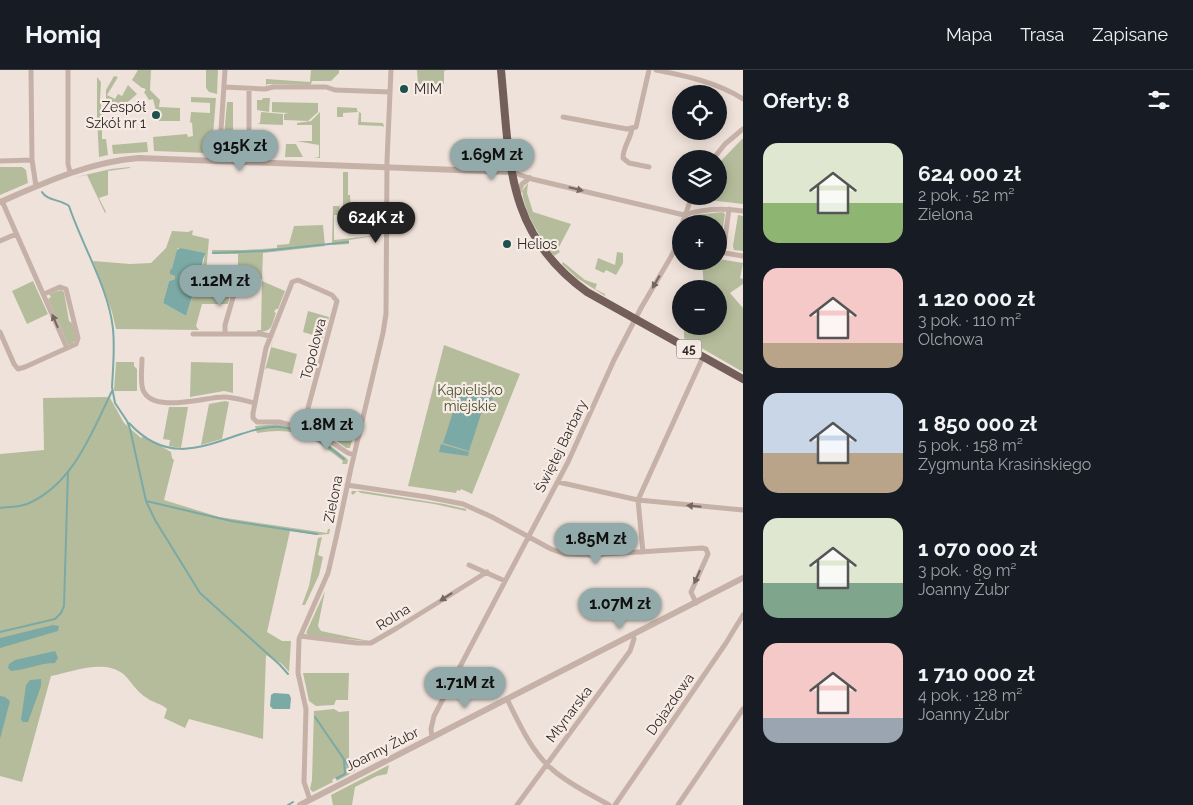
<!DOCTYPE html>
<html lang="pl">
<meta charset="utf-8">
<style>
body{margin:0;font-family:Raleway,sans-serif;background:#20242c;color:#f1f3f6;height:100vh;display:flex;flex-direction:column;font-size:19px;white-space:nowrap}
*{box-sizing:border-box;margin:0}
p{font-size:16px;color:#9ea1a6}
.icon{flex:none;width:28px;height:28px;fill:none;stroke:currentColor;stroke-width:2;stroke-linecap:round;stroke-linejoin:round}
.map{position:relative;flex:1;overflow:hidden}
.drawer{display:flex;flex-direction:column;background:#171b24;width:450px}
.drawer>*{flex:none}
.fabs{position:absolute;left:672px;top:15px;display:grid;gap:10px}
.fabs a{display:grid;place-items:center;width:55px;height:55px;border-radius:50%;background:#171b24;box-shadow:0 2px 12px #0003;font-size:25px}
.price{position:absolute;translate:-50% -42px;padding:0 11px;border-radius:18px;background:#93aaaa;color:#111;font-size:16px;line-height:32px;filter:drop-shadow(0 1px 2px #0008)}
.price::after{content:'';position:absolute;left:50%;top:30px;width:15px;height:11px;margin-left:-8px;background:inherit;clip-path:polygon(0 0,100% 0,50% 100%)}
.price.selected{background:#222;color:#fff}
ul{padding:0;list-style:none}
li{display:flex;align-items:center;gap:15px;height:125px;padding:0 20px}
li span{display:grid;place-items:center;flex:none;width:140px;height:100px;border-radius:15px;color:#555}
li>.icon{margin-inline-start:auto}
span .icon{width:60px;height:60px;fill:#fffc;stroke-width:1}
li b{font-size:21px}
h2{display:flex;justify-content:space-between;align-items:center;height:60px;padding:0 20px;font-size:21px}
header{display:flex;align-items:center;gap:30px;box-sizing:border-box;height:70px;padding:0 25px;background:#171b24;border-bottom:1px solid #363941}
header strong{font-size:24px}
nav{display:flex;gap:28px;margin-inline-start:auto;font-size:18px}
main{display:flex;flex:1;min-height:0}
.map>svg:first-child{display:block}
.green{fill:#b5bc9b;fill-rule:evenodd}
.water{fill:#7ba9a5}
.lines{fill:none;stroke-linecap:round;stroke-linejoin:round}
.stream{stroke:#7ba9a5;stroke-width:2}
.minor{stroke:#c5b1a7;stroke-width:5}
.tertiary{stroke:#c5b1a7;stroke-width:6}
.primary{stroke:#735e59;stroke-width:8}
.oneway{fill:#746661}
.poi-dot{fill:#20504d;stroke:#f7ece5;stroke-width:2}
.labels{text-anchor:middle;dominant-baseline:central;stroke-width:4.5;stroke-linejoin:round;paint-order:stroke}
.shield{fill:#f7ece5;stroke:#6d6460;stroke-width:1}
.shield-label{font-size:12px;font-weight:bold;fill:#322927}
.poi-label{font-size:14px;fill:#322927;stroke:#f7ece5;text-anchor:start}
.street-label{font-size:14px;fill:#322927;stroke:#f7ece5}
.park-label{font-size:14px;fill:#474e2d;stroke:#f7ece5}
</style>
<header>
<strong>Homiq</strong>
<nav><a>Mapa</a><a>Trasa</a><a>Zapisane</a></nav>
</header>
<main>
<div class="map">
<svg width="743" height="735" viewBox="0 0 743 735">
<rect width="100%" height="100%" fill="#efe2da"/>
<path class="green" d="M138,0H151L150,20L160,30L159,37L180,38V51H159V42V46L153,47L152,42L156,41L153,29L149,30L144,22L146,20L144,18H142L132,10Z
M206,0H218L217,24L209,22L206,18Z
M311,0H339V3L331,11H312L311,14L309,15L267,14L266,17V9L310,12Z
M417,0H447L444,1V14H418Z
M114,6L118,7L107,25L115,29L118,24L122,26L128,15L137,24L121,38L111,40L106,36V20Z
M97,7L101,12L100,31L103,32V34H101V44L104,45L101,46V55L105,56L102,57V69H106L108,85L99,87L97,47Z
M191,27L216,28L212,77L207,83L154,81L153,67L187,64L188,67L193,66L192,53L190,52L191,42L210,43V33L191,32Z
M263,28H270L269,42L257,40V30H262Z
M227,32H233V70L243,71H227L225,78H223Z
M272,32L318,33V42L308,51L284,50V44L288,43L272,42Z
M337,37L357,38V41L361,43V52L383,53L384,57L382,56L358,55L359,42L343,43V47H337Z
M261,42L283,44V55L257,54L260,53Z
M320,42V88H314L319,87V75L296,71H312V55H297V53L311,51Z
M258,62H265L264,77L278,79L259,85L257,83Z
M743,68V134L709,130L711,126H719V93Z
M147,72L148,82L113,84L112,75Z
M286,74H296L303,87H285Z
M0,97H22L26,100L28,113L0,125Z
M130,97V98L108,101V125L99,128L106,142L105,143L87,105L76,107L111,99Z
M343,102H348V125H350L351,139L358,141H352V145H343Z
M528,113L527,123L533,142L571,154L558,179L560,182L554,186C540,166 525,145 522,121Z
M339,133L340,145H334V170L381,165L349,170V174L332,175L333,136H339Z
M723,142L725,144L721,169L719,171V154H696L692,149L694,145Z
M738,145L743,146V181L734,180L733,176Z
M323,155L325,176L263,183L262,209H238V184H212V180H244L277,178V175L289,174L294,156Z
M193,160L192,165L209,169L206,202H211L209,208L233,209L228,234H202L196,256L199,260L116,259L112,242L93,191L130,194L151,193L166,178L172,161L188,162ZM178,178L206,183C202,191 204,204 198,210L183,207L182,208L183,212L196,216L186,246L163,233L169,211L175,209V206L170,200L172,198Z
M617,182L623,183V193L616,205L606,200L604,203L595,199L598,188L615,195Z
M719,189L743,193L740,208L743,209V214L730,223L743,238V302L684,268V256H719V219H704L702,191H719Z
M563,192L585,210L597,214L595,219L605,224V226L577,208L562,194Z
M33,211L48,244L27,254L12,221Z
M262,211L285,221L278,239H276L274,242L276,243C271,256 273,262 257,262V260H261Z
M61,220L64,222L69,251L72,253L76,268L74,272L70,275L68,274L48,229L51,227L49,224Z
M308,241L329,247L323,268L317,269L316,266L303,262Z
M275,263L271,277L297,284L292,304L267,298L265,300Z
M444,275L520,304L472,424L461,419L460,421L457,420L456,423L408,416Z
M116,292H134V296L137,299V321H114Z
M191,292L233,293V323L224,321L190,327Z
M106,327L110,328L124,353L141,368L144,366L171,382L172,388L174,390L164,430L219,447L327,463L328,459H330L329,464L318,465L290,461L267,562L282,571H291L289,602L282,594L266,585L263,669L189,649L185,658L164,648L167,639C161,633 153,633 147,628C136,622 131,610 122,603C103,589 71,602 51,606L22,712L0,706V384L44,380L43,328Z
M225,331L229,332L222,369L201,375L209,334Z
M169,337H188L181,378L169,376L170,370L163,369Z
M330,353L355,358L350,378H346L324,361L328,363Z
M276,354C309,360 320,367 345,387L348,390L347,394H342L343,391C312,367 297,356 257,363L255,356Z
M352,421H362L444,434L466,439V441L434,434L361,423L357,421L353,425L351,423Z
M322,467L318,485L323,487L319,505L305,535H302L309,516L318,468Z
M325,521L318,556L321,561L369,571L310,566L306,563Z
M303,603H349L348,630H336L334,635L316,636L309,631Z
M334,639L339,642L349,641V700L355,697V701L337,711L335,708L332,710L333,712L313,722L310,719L312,710L314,641Z
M389,695L387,704L377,706L355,717L352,735H333L331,725Z"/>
<path class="water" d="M180,178L206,183L203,189L200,210L183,207L182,208L183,212L196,215L186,246L163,233L169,211L175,209V206L170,204V200L172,198L177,180Z
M454,314L493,326L489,341L450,329Z
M456,333L482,341L469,381L443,373Z
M441,374L469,382L468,386L439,382Z
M53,555L59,556L58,561L0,578V568Z
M55,581L58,588L55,593C40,593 26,600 11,601L8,598L9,594L15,590Z
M41,609V616L28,652H23L21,650L26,615L30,610Z
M274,623L289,624L291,628L290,639H273L270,636L271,625Z
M0,626L5,627L10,631L0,669Z"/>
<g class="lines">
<path class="stream" d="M42,122C47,131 60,129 69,136C82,175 109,219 113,259C115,278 113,298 112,317L115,333L127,351L130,359L146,431L155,450L200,523L280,595L288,604
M213,183L263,181L348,172
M129,353C164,391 196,380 238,365C251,361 266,356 280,357C305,359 325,373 344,389
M146,431L231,451L317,464
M0,438C9,437 19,437 27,434C73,415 92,362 112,321
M0,562L55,549L61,543L64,536L68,401
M315,647L348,695
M337,708L345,704L344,690
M288,735L293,732"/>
<path class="minor" d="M31,0L32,90L36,116
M68,0V94L70,102
M656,0C686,6 717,12 743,29
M224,17L265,19L273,17H326L335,20L390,22
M249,19V92
M563,47L627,59L636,57L649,0
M632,59C630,70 623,77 623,88L629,93L649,97
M713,89L725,74L743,59
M219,90L225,0
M0,91L32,90
M512,102L532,109L684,145
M518,124L522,114L530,108
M2,131L67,278
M684,145C703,139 723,138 743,141
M684,145L691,154
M682,154L692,126
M0,171L16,164
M719,182L743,186
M723,183L729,139
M0,262L14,294L18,299L25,297L76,274L78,268L66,219L60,217L44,224
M193,264H261L270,266
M225,264V255L237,214
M142,289C142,298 140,311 143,320C153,344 204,327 224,327C234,327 245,331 255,333
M305,358L308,338L337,231L332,225L298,210L292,212L291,215L266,278L253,343V348L257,352H279L314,361L348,383L354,385
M558,412L638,430L743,440
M347,415L427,427L463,434L492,447L551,479L565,484L591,485L702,478L706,479L708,484L691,522L696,533
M643,482L638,430L703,287
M469,495L505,511
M300,566L357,573H371L397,558L487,502
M507,629C519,653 532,683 553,700C569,714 590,724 609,735
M432,667L431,659L434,646L568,392L614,290L641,238L672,185L676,176L681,155
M310,730L304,712L306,639L298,603L299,569L328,503L337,464L351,398L383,263L386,244L387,91L391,0
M517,735L630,581L634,569L633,565
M615,735L726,573L743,545
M678,735L743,639"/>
<path class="tertiary" d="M0,132C46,112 89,92 139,88L512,102
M300,735L743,508"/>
<path class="primary" d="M501,0C510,91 505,163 587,222L743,309"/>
</g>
<defs><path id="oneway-solid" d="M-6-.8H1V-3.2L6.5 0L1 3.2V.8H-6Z" transform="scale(1.25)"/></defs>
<g class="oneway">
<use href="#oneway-solid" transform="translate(576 119) rotate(14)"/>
<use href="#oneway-solid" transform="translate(656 212) rotate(120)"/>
<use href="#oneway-solid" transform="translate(55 251) rotate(-113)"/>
<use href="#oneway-solid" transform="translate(694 436) rotate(-175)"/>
<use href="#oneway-solid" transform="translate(697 507) rotate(114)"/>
<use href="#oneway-solid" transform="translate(446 527) rotate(147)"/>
</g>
<g class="poi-dot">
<circle cx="404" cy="19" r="5"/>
<circle cx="156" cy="45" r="5"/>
<circle cx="507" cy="174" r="5"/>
</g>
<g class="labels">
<rect class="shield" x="676.5" y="269.5" width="25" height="19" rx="4"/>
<g class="shield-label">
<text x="689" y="279">45</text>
</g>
<g class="poi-label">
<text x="414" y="19">MIM</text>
<text x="146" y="37" text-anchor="end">Zespół<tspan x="146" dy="16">Szkół nr 1</tspan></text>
<text x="517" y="174">Helios</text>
</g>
<g class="street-label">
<text transform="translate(313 279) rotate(-75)">Topolowa</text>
<text transform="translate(561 376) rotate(-64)">Świętej Barbary</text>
<text transform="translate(333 429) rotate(-79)">Zielona</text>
<text transform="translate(393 547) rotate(-32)">Rolna</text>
<text transform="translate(670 634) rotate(-55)">Dojazdowa</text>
<text transform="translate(569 644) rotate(-53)">Młynarska</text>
<text transform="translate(382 679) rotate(-27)">Joanny Żubr</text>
</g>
<g class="park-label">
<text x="470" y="320">Kąpielisko<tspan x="470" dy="16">miejskie</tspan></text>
</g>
</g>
</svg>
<div class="fabs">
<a><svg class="icon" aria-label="locate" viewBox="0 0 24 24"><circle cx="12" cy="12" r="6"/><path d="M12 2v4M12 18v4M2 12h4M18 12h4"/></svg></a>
<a><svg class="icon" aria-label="layers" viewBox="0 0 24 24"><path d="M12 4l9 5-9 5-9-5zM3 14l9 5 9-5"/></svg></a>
<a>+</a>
<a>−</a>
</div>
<b class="price" style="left:240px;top:102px">915K zł</b>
<b class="price" style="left:492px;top:111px">1.69M zł</b>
<b class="price selected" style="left:376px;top:174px">624K zł</b>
<b class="price" style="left:220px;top:237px">1.12M zł</b>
<b class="price" style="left:327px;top:381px">1.8M zł</b>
<b class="price" style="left:596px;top:495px">1.85M zł</b>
<b class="price" style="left:620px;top:560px">1.07M zł</b>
<b class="price" style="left:465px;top:639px">1.71M zł</b>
</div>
<section class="drawer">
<h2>Oferty: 8<svg class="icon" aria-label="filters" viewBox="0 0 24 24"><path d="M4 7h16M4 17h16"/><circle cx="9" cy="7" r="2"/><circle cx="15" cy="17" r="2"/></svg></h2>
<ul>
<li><span style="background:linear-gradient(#dfe7d0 60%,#8fb573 0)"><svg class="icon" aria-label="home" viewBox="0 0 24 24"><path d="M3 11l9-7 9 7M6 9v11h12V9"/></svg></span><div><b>624 000 zł</b><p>2 pok. · 52 m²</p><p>Zielona</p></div></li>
<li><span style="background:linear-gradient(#f6c9c9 75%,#b9a48a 0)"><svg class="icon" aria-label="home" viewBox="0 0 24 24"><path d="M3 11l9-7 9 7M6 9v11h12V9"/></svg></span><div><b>1 120 000 zł</b><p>3 pok. · 110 m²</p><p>Olchowa</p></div></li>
<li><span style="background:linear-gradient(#c9d6e8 60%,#b9a48a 0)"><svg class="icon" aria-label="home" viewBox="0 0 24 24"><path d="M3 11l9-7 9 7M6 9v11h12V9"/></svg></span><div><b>1 850 000 zł</b><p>5 pok. · 158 m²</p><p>Zygmunta Krasińskiego</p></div></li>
<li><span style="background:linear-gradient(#dfe7d0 65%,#7fa58c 0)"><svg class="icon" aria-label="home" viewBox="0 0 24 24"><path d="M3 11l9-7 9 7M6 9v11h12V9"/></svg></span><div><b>1 070 000 zł</b><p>3 pok. · 89 m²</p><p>Joanny Żubr</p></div></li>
<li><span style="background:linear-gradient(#f6c9c9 75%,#9aa5b1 0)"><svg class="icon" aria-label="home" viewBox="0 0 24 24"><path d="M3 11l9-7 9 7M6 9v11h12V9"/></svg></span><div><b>1 710 000 zł</b><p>4 pok. · 128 m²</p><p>Joanny Żubr</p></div></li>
</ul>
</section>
</main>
